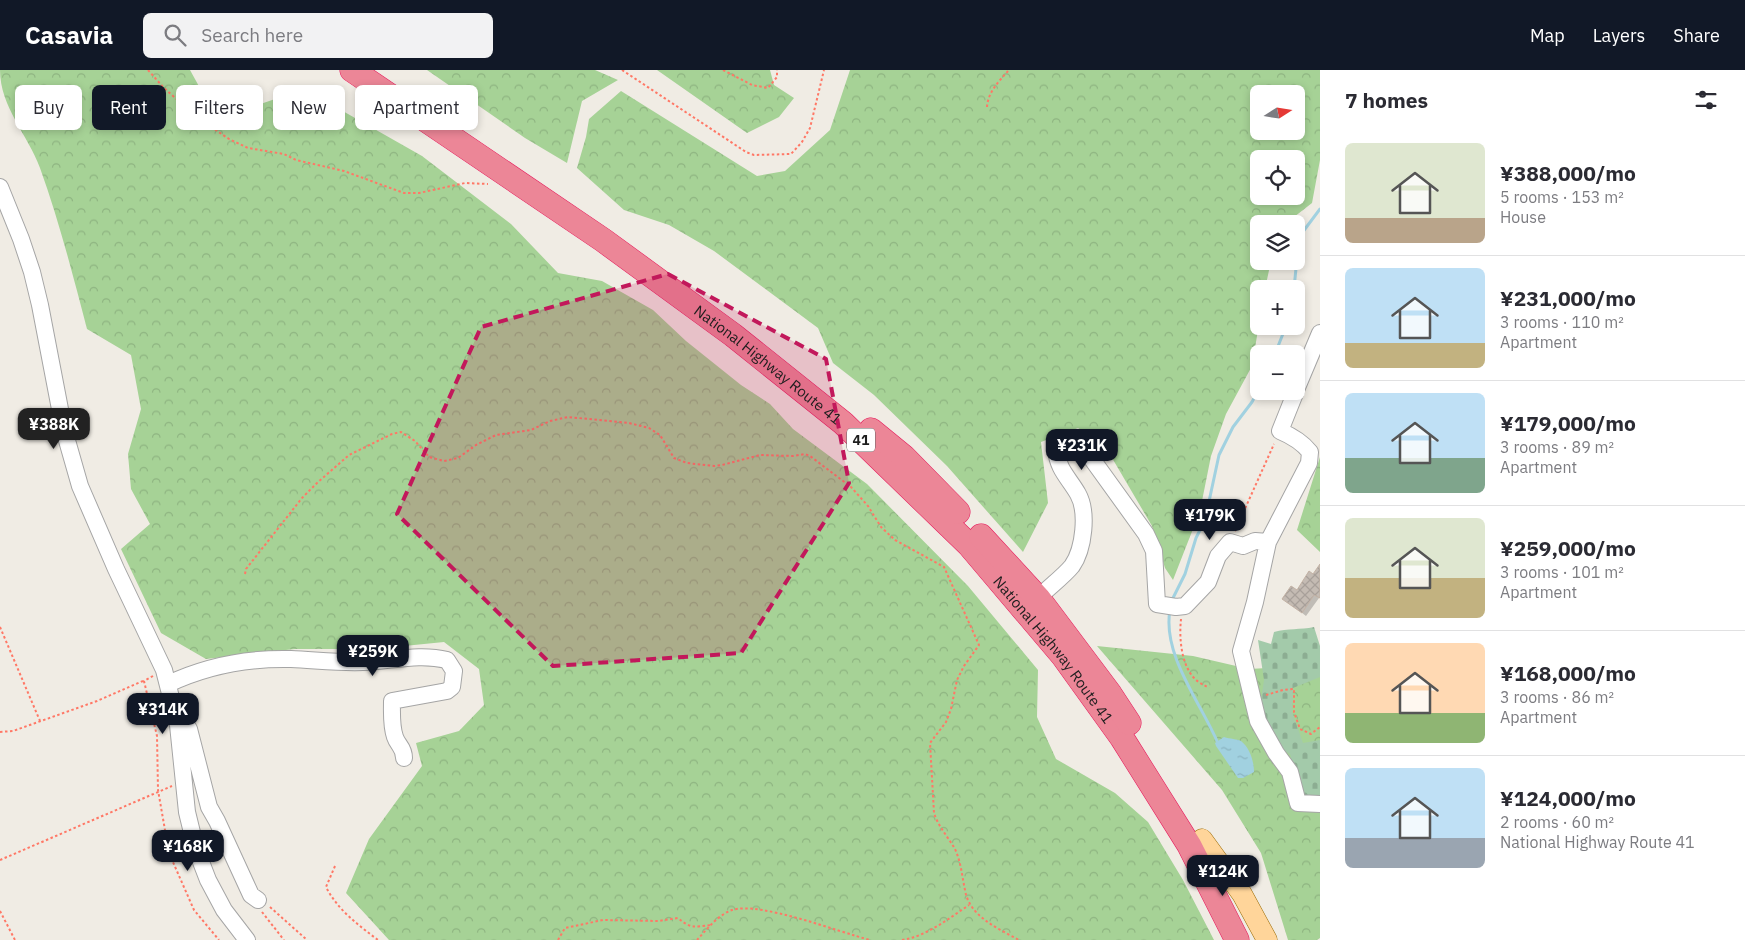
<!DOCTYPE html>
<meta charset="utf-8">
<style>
body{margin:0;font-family:"IBM Plex Sans",sans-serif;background:#f2f2f3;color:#2b2b33;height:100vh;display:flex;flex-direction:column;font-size:19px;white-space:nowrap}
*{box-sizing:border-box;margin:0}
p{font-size:16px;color:#7c7c81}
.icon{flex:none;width:28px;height:28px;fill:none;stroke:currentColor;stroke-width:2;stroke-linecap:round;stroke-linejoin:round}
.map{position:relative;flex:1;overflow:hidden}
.panel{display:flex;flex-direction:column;background:#fff;width:425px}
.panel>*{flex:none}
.top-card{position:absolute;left:15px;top:15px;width:475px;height:45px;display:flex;gap:10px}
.needle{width:32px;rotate:78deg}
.controls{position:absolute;left:1250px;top:15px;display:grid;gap:10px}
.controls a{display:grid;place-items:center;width:55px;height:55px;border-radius:8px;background:#fff;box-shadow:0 2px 8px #0003;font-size:25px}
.price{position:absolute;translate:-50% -42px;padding:0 11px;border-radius:10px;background:#111827;color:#fff;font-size:16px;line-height:32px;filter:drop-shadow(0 1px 2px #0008)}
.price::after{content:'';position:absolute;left:50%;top:30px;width:15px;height:11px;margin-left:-8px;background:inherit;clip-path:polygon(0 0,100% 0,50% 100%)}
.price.active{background:#222;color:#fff}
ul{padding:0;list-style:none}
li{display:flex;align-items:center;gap:15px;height:125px;padding:0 25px}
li+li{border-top:1px solid #e1e1e2}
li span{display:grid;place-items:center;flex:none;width:140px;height:100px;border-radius:8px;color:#555}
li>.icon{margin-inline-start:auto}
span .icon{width:60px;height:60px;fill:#fffc;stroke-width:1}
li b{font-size:21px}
h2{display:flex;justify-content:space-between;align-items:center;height:60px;padding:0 25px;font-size:21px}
.pill{padding:0 18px;border-radius:8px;background:#fff;box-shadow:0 2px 8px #0003;font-size:18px;line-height:45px}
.pill.active{background:#111827;color:#fff}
header{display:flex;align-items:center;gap:30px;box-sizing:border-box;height:70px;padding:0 25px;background:#111827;color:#fff}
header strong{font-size:24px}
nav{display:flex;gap:28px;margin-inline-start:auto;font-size:18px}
.search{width:350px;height:45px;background:#f2f2f3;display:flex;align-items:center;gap:12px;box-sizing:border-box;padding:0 18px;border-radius:8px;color:#7c7c81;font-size:19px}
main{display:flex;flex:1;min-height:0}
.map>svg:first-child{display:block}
.forest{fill:url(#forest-crowns);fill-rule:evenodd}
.cemetery{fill:url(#cemetery-stones)}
.water{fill:url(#water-ripples)}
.shadow{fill:#0003}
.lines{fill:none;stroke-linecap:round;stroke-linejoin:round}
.stream{stroke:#a1d1e0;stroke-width:3}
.building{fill:url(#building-cross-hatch);stroke:#c3b2a5}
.minor-casing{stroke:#a5a5a5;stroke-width:18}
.major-casing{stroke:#996900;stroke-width:21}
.highway-casing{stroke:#e6195c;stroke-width:25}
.path{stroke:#ff7866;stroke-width:2;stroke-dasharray:2.5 2.5;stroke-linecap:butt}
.minor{stroke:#fff;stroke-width:16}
.major{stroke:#ffd59a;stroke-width:20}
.highway{stroke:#ec8697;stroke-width:24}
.marked{fill:#c2185b;fill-opacity:0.2;stroke:#c2185b;stroke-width:4;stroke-dasharray:10 6;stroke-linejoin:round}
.labels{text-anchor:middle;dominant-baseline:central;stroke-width:4;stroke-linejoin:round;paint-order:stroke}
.shield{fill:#fff;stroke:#626262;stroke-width:1}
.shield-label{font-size:14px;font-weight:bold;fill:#1e1e1e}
.street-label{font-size:15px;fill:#1e1e1e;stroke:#fff}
</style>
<header>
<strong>Casavia</strong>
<div class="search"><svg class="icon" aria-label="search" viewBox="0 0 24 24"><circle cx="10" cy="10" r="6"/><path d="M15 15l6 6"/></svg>Search here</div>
<nav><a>Map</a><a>Layers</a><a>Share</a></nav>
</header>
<main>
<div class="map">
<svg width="1320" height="870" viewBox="0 0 1320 870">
<defs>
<pattern id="forest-crowns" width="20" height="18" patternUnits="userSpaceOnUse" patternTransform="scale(1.25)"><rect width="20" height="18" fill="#a6d296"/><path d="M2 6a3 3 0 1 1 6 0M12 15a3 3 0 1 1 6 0" fill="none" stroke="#8eb481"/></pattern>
<pattern id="cemetery-stones" width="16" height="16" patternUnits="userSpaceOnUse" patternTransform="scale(1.25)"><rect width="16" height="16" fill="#a3caaa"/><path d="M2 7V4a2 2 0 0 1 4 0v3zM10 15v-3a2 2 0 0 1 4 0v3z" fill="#8cad92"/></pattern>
<pattern id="water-ripples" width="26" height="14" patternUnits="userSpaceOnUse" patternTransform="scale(1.25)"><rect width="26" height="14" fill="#a1d1e0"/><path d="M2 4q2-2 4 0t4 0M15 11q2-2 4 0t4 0" fill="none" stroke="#8ab3c0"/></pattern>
<pattern id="building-cross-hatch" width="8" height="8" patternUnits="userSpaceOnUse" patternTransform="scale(1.25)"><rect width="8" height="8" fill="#c4bbb3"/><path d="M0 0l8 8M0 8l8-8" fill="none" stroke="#a8a09a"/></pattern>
</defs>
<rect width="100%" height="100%" fill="#f0ece4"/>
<path class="forest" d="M0,0H190L217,49L304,19L422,86L511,154L558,203L602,211L653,240L686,271L741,315L770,334L793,359L867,414L968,516L1038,600L1037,647L1056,689L1115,723L1148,752L1183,810L1214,870H389L346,823L369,769L422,696L416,673L459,661L484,635L479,599L444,572L374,579H295L206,589L161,563L121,479L150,454L131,419L128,384L141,339L131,285L87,259C73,205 59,151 40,98C28,65 0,37 0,0Z
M427,0H595L618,10L582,31L567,93L525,68Z
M657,0H770L774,15L794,28L779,47L747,63Z
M850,0H1320V90L1312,133L1285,154H1259V191H1271L1265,219H1259V254L1252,296L1226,344L1211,386L1200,441L1173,510L1165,498L1152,456L1105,376L1078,358L1041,372L1048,433L1023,482L947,396L874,325L833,293L818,258L714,181L669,155L624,140L577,98L586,67L589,49L621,21L757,106L785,101L830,60ZM1259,24H1296V61H1259ZM1259,89H1296V126H1259Z
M1320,387V482L1297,460Z
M1097,576L1193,586L1249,599L1320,595V868L1317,870H1288L1261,783L1222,720Z"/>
<path class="cemetery" d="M1314,557L1320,576V607L1293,618L1292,642L1303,673L1320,670V727H1301L1290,684L1279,678L1265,648L1261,630L1264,610L1258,570L1271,574L1274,562C1288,558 1300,560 1314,557Z"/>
<path class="water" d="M1224,667C1230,669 1237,669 1241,671C1250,678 1254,692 1254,702L1243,708H1238L1216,676L1215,673Z"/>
<path class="shadow" d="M1320,500V528H1319L1306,546L1284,529L1297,522Z"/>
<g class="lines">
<path class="stream" d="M1294,219L1299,167L1320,139
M1275,284L1286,256
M1171,532L1185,504L1196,468L1205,450L1219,385L1233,357L1252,332L1259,319
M1170,540C1162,584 1200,632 1217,671"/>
</g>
<path class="building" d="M1320,494V528L1314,525L1302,543L1282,529L1291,516L1297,520L1309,501L1313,504Z"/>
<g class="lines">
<g class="minor-casing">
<path id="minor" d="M0,117L21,169L32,202L40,235L64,360L80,416L116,499L164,600L178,655L187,742L196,779L208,810L224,840L247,870
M1296,320L1320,263
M1296,321L1280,361C1292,366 1302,372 1310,382L1309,393L1268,472L1255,532L1241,581L1258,651L1276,683L1290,702L1298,733L1320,734
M1038,528C1048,518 1064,506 1072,496C1084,479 1088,442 1078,424C1069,408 1058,400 1056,380L1064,371L1075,370L1084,378L1146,464L1154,481L1157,534L1176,537L1185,536L1208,512L1218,486L1230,472L1243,476L1255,471L1268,472
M168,614C206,596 249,588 291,589C315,590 339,593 363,592C392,591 419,583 447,590L454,601L452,617L447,621L392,631C392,643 391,656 395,667C398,676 404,677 404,688
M178,655L184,654L189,659L209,737L217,751L251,825L258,830"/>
</g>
<g class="major-casing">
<path id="major" d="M1202,769L1242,824L1267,870"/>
</g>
<g class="highway-casing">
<g id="highway">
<path id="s1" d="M352,0L603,170L733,265L843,353L969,475L1063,586L1122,668L1189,775L1237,870"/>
<path d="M871,360L904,387L958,442"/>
<path d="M981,466L1038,528L1110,624L1129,653"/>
</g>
</g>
<path class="path" d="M148,0L164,18L198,48L229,69L248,78L284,84L296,90L344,101L404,123H419L465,113L488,114
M622,0L746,82L754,85L791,84L802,72L810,58L824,0
M723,0L752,15L768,18L777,7V0
M987,37C988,22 999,11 1009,0
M1235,461L1274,374
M245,504L246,499L302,428L317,413L349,385L392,364L401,362L415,371L429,387L444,391L458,388L476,375L496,365L531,360L550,351L568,347L629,353L649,358L660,365L674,388L687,393L714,396L722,395L760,385L793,386L805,384L810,386L851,417L868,436L881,457L895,470L944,497L979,575L964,596L957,610L951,639L946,652L930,673L934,743C938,756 948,767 955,779C961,792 962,806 965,820C969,846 997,858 1019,870
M1181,549C1179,568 1181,595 1195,609C1199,613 1204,615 1209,618
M0,557L40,651
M153,606L144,611L157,666L158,720L169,783L194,840L219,870
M1266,625L1283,620L1294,619V642L1300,659L1311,664L1320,657
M0,662L13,661L97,631L143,611
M0,790L172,716
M335,796L326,817C337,839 358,855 378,870
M270,837L307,870
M0,841L15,870
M262,842L284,870
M558,870L565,858L603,850L658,851L678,848C691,859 694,857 711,855
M697,870C707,859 718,845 732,840C759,831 839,862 870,870
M902,870C927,866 948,849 969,835"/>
<use href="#minor" class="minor"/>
<use href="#major" class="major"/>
<use href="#highway" class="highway"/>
</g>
<path class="marked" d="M668,204L826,289L849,413L741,583L553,596L397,444L481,257Z"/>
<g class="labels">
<rect class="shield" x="847" y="358.5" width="28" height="23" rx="4"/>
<g class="shield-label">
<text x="861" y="370">41</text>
</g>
<g class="street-label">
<text stroke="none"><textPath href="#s1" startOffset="510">National Highway Route 41</textPath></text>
<text stroke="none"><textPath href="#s1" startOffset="915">National Highway Route 41</textPath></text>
</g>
</g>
</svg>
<div class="controls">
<a><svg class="needle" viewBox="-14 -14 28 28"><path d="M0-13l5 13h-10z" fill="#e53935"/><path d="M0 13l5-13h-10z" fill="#7c7c81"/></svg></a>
<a><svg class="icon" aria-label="locate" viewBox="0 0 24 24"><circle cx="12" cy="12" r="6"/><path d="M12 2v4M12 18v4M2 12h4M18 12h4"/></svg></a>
<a><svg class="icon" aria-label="layers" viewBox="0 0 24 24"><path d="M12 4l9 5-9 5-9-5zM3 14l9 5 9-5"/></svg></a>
<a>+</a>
<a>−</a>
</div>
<b class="price active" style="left:54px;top:380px">¥388K</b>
<b class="price" style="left:1082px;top:401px">¥231K</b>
<b class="price" style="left:1210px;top:471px">¥179K</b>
<b class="price" style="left:373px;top:607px">¥259K</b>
<b class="price" style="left:163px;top:665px">¥314K</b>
<b class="price" style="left:188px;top:802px">¥168K</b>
<b class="price" style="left:1223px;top:827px">¥124K</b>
<div class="top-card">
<a class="pill">Buy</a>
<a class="pill active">Rent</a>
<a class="pill">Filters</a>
<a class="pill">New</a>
<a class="pill">Apartment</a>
</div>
</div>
<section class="panel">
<h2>7 homes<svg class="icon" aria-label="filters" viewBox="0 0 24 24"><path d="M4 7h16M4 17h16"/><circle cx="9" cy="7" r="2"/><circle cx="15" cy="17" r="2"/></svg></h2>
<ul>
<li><span style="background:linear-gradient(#dfe7d0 75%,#b9a48a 0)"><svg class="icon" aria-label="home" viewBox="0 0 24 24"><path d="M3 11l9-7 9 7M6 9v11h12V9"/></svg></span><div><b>¥388,000/mo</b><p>5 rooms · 153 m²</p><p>House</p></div></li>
<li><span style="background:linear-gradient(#bfe0f5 75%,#c2b280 0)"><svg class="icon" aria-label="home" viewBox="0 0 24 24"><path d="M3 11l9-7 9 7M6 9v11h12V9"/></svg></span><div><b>¥231,000/mo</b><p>3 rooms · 110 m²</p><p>Apartment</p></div></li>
<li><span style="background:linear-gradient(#bfe0f5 65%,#7fa58c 0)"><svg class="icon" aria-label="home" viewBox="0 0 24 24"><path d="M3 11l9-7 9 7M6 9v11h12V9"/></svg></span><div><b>¥179,000/mo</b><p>3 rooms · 89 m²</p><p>Apartment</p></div></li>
<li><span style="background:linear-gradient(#dfe7d0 60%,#c2b280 0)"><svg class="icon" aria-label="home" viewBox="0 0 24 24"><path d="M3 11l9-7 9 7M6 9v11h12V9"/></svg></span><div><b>¥259,000/mo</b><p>3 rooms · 101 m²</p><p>Apartment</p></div></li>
<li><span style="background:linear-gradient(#ffd9b3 70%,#8fb573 0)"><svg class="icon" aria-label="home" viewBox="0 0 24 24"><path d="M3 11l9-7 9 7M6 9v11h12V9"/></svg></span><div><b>¥168,000/mo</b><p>3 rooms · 86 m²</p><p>Apartment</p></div></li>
<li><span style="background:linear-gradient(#bfe0f5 70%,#9aa5b1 0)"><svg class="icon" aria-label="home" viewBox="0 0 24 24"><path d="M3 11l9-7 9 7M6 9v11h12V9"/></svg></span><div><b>¥124,000/mo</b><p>2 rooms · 60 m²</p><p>National Highway Route 41</p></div></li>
</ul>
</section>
</main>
